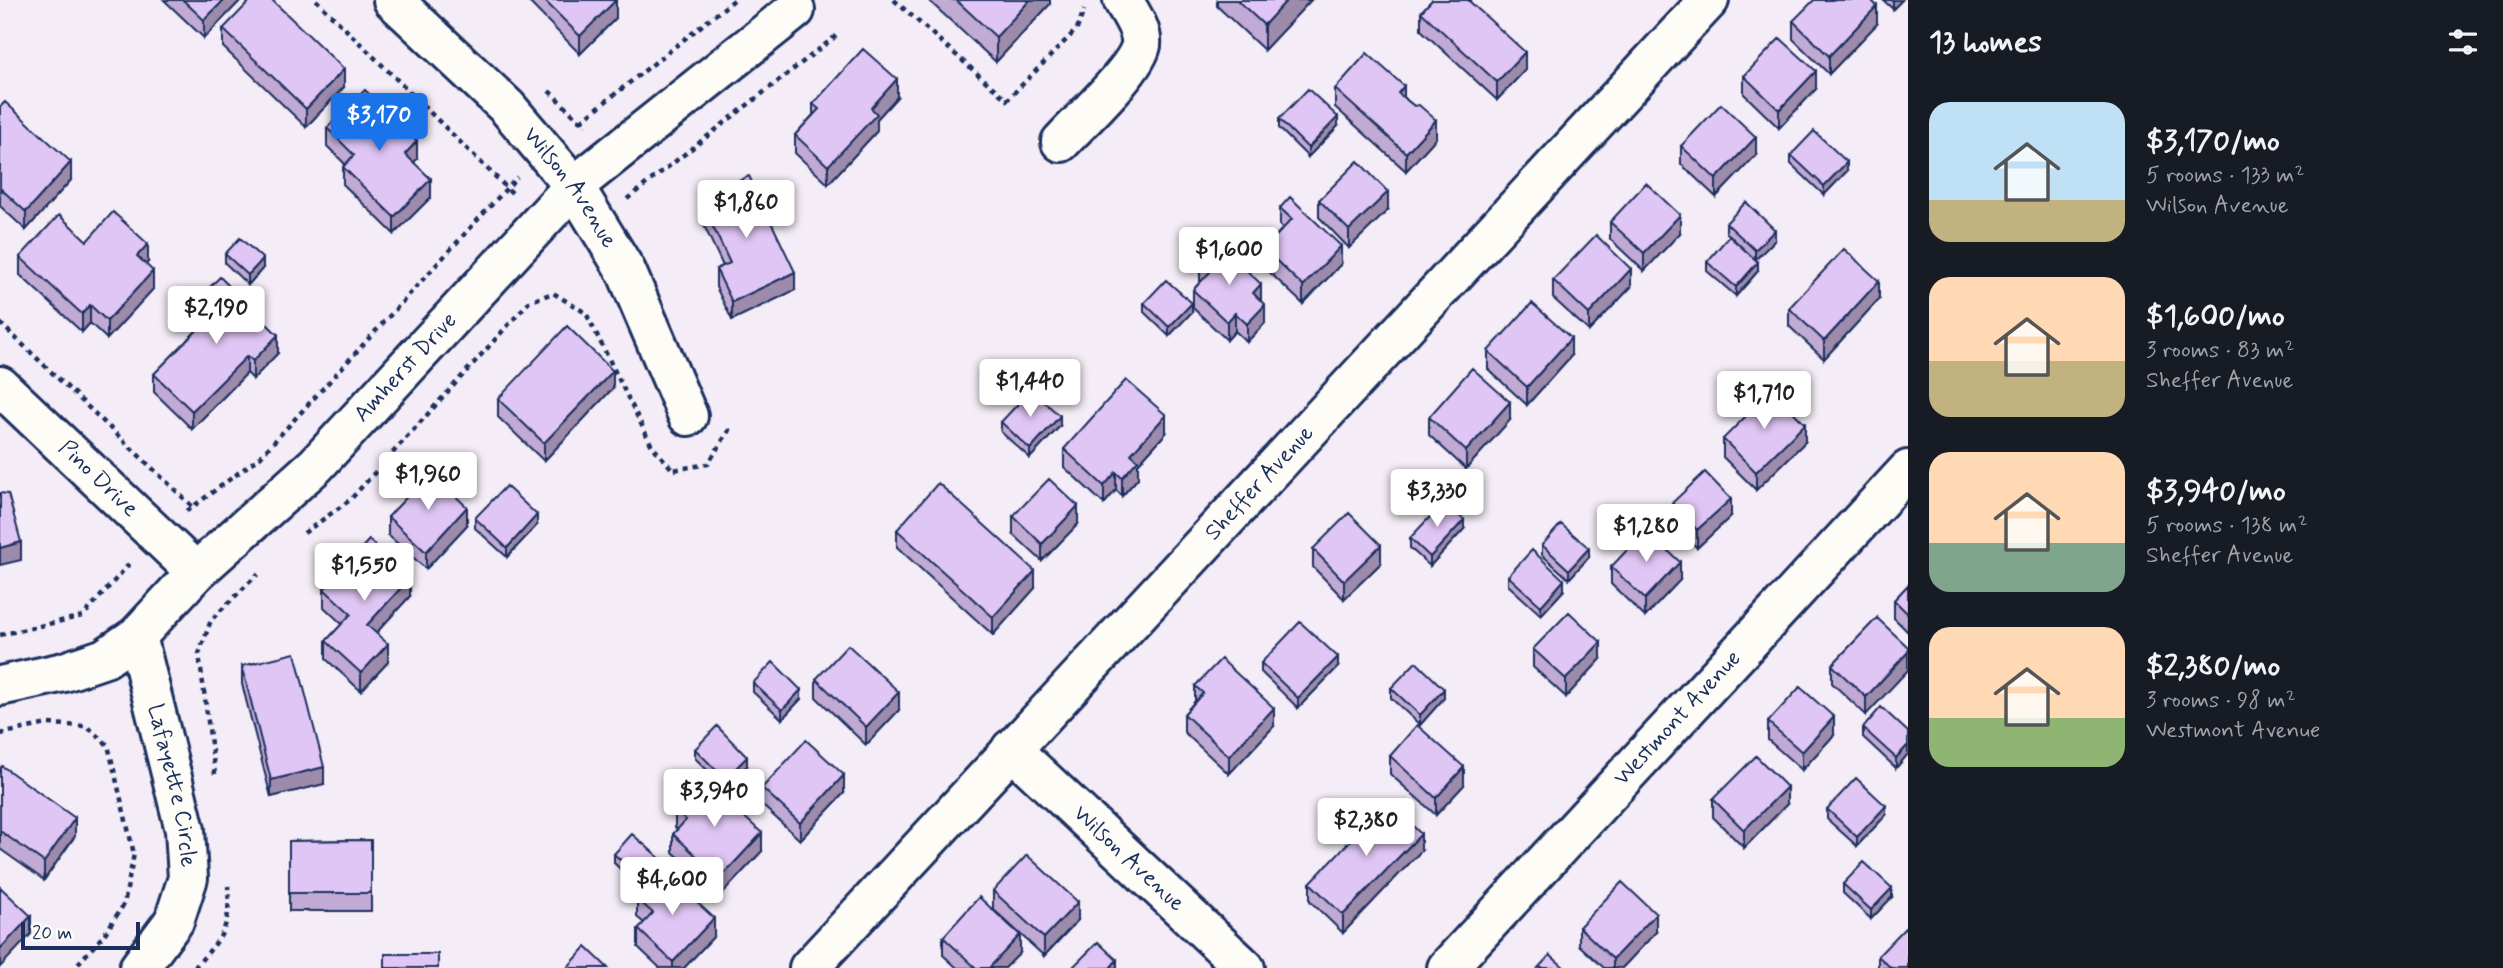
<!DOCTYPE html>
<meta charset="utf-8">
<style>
body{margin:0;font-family:Mynerve,sans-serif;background:#20242c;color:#f1f3f6;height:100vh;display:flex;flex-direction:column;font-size:26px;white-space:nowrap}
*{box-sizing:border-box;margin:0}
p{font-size:23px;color:#9ea1a6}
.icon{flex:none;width:38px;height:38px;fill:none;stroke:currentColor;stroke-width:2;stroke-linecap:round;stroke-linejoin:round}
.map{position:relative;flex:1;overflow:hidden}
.panel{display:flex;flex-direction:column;background:#171b24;width:595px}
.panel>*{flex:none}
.scale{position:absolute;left:21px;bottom:18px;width:119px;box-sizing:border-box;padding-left:7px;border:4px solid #1b2f5e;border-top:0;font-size:19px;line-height:24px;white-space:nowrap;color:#1b2f5e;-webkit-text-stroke:5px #fdfcf7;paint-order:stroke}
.price{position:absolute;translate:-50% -60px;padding:0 16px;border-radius:7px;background:#fff;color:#222;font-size:23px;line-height:46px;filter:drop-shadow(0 2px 4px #0008)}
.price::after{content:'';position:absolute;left:50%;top:42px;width:21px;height:16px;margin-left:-10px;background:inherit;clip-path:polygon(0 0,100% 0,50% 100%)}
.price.selected{background:#1a73e8;color:#fff}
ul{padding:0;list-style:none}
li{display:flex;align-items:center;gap:21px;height:175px;padding:0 21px}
li span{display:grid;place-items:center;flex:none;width:196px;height:140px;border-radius:21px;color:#555}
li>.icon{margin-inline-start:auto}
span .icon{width:84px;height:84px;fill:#fffc;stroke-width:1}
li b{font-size:30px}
h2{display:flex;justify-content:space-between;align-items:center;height:84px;padding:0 21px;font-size:30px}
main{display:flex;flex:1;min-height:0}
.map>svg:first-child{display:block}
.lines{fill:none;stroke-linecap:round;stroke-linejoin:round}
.minor-casing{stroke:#1b2f5e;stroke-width:44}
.path{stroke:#1b2f5e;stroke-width:4.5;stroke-dasharray:5 5;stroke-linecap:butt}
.minor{stroke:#fdfcf7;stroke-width:38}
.wall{fill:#c1aad3;stroke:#1b2f5e;stroke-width:2}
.shaded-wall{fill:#9d8bac;stroke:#1b2f5e;stroke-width:2}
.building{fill:#e0c6f5;stroke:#1b2f5e;stroke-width:2}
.labels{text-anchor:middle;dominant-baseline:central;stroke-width:7;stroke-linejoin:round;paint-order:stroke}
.street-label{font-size:23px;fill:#1b2f5e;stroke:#fdfcf7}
</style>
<main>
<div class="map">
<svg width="1908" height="968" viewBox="0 0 1908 968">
<rect width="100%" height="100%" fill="#f4ecf6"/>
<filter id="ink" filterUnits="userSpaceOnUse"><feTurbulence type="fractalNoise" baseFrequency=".0143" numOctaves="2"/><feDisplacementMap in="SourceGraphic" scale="14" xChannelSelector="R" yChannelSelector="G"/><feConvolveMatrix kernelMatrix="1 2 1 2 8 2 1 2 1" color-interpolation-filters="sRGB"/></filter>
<g filter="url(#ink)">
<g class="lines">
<g class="minor-casing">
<g id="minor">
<path id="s1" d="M393,0L507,107L574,186L626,271L688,416"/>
<path d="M1061,142C1080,121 1136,70 1141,45C1143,30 1130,13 1123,0"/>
<path id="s2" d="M0,386L196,572"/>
<path id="s3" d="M137,636L185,830L188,878L174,921L139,968"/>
<path id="s4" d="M0,686L64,672L105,658L137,636L196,572L316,465L574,186L795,10"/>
<path id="s5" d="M1011,749L1245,968"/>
<path id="s6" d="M809,968L1709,0"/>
<path id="s7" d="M1447,968L1908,470"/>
</g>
</g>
<path class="path" d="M316,0L514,195
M894,0L1007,100L1077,29L1084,10
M549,91L585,126
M581,121L734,0
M627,199L836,36
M0,323L193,507
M187,511L260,457L517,177
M304,533L350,500L529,302L553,293L586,313L652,446L673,470L708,464L729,430L728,425
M0,635L83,616L129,564
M0,734L47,724L86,726L108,745L134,854L124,904L104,935L74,968
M215,774L199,654L211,620L258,574
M194,968C222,937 231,930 228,886"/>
<use href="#minor" class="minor"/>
</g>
<path class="wall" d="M164,0H241L204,38Z
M527,0H616V18L580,54Z
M928,0H1050V4L996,62Z
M1217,0H1311L1264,50L1217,6Z
M1432,0H1471L1470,2L1525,70L1497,100L1421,30V12Z
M1883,0H1902L1893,9Z
M1793,21L1877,24L1829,74L1793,39Z
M223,29L344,87L306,127L223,47Z
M1744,76L1816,89L1779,128L1744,94Z
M1335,89L1404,98L1414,106L1436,138L1406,171L1335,107Z
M897,97L877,119V131L828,184L795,153V135L813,115V104Z
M0,107L71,180L26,230L0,206Z
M1279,119L1338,126L1308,157L1279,128Z
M327,128L417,159L414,162L431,197L394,234L343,184V167L345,164L327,146Z
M1681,146L1756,155L1716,197L1681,164Z
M1791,155L1847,171L1824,195L1791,164Z
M700,199L795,290L732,320L716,287V269L723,266L700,217Z
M1319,200L1388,210L1349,248L1319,217Z
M1280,208L1341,264L1303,304L1264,267V249L1283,228L1280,225Z
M1610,222L1680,233L1644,271L1610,239Z
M1726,223L1775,240L1755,260L1726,232Z
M87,241L148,262L146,264L153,289L107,339L90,323L82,332L20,275V257Z
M225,254L263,268L248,285L225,263Z
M1200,262L1261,301L1265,323L1247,342L1235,331L1227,340L1193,308V290L1201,281L1200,280Z
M1707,262L1758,271L1736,296L1707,271Z
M1553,280L1631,287L1589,331L1553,298Z
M198,299L278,353L253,379L247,373L192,429L154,392V374L204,323L198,317Z
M1879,299L1824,359L1789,326V308Z
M1144,303L1192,312L1169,336L1144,312Z
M1488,351L1571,356L1527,405L1488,369Z
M613,388L544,461L498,417V399Z
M1429,417L1510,420L1466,469L1429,435Z
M1001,422L1060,426L1030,458L1001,432Z
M1166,433L1138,464V478L1122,496L1116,490L1104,504L1064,467V449Z
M1723,439L1805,442L1756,490L1723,457Z
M1672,503L1731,516L1697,548L1672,521Z
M1013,516L1078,524L1042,561L1013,534Z
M388,517L467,525L426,569L388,535Z
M475,518L537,525L507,557L475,528Z
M1464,529L1430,566L1410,548V538Z
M897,530L1035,588L993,635L897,547Z
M1542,545L1589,557L1569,579L1542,555Z
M1313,549L1381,563L1344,599L1313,567Z
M1611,567L1680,580L1645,617L1611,584Z
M1508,576L1564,590L1541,615L1508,585Z
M1908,585V632L1894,618V600Z
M324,589L410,596L376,633L388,662L361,691L326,659V641L342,624L324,607Z
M1877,618L1866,715L1832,683V665Z
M1533,649L1601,659L1566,697L1533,667Z
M1261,663L1338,667L1298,708L1261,672Z
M242,666L324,784L271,797L242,684Z
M816,679L899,710L866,745L816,697Z
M753,683L801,699L782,719L753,692Z
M1195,686L1274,726L1229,774L1184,732V714L1195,701Z
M1391,688L1444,698L1420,725L1391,698Z
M1768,722L1834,735L1802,770L1768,740Z
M1863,728L1908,732V754L1896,768L1863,737Z
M695,749L747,766L725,788L695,758Z
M1390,756L1464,785L1436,815L1390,774Z
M0,769L75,836L44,880L0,849Z
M762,788L844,793L800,840L762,805Z
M1713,799L1787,804L1744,848L1713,817Z
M675,809L762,851L720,896L673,852V834L677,829L675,827Z
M1827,809L1886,815L1857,846L1827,819Z
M371,840V911H289V841Z
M1421,851L1343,933L1310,901V883Z
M614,854L662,869L643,890L614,863Z
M1843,884L1892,897L1871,919L1843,893Z
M993,891L1078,920L1044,956L993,909Z
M637,899L714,936L684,968H660L638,947V929L644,923L637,917Z
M1579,927L1656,932L1622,968H1604L1579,945Z
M943,937L1020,953L1005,968H957L943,955Z
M1878,956L1908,968H1878Z"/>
<path class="shaded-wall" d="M224,0H241L204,38V20Z
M616,0V18L580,54V36Z
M1030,0H1050V4L996,62V37Z
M1287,0H1311L1264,50V25Z
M1893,0H1902L1893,9Z
M1877,6V24L1829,74V56Z
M1525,52V70L1497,100V82Z
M344,69V87L306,127V109Z
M1816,71V89L1779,128V110Z
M897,79V97L877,119V131L828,184V166L871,108Z
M1404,86V104L1398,93Z
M1338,117V126L1308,157V148Z
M1436,120V138L1406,171V153Z
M1756,137V155L1716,197V179Z
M417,141V159L405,171V154Z
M71,162V180L26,230V212Z
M1847,162V171L1824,195V186Z
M431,179V197L394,234V217Z
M1388,192V210L1349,248V230Z
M1680,215V233L1644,271V253Z
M1775,230V240L1755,260V250Z
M148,244V262L137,274V256Z
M1341,246V264L1303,304V286Z
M263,259V268L248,285V275Z
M1758,262V271L1736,296V287Z
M1631,269V287L1589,331V314Z
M153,271V289L107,339V321Z
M795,272V290L732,320V302Z
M1879,281V299L1824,359V341Z
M1261,284V302L1253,293Z
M1192,303V312L1169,336V327Z
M90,305V323L82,332V314Z
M1265,305V323L1247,342V324Z
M1235,313V331L1227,340V322Z
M278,335V353L253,379V361Z
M1571,338V356L1527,405V387Z
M247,356V373L192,429V411Z
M613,371V388L544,461V443Z
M1510,402V420L1466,469V451Z
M1166,415V433L1138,464V478L1122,496V478L1131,454Z
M1060,416V426L1030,458V449Z
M1805,424V442L1756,490V472Z
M1116,472V490L1104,504V486Z
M1731,499V516L1697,548V530Z
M1078,506V524L1042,561V544Z
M467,507V525L426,569V552Z
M537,515V525L507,557V548Z
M1464,520V529L1430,566V557Z
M21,542V560L0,565V548Z
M1381,545V563L1344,599V581Z
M1589,548V557L1569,579V570Z
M1680,562V580L1645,617V599Z
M1035,571V588L993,635V617Z
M410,578V596L367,643V625Z
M1564,580V590L1541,615V606Z
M1601,642V659L1566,697V679Z
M388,644V662L361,691V673Z
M1908,652V670L1866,715V697Z
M1338,657V667L1298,708V698Z
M1444,689V698L1420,725V715Z
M801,690V699L782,719V710Z
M899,692V710L866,745V727Z
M1274,708V726L1229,774V756Z
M1834,717V735L1802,770V752Z
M1908,745V754L1896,768V758Z
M747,757V766L725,788V779Z
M324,767V784L271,797V780Z
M1464,767V785L1436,815V798Z
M844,775V793L800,840V823Z
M1787,787V804L1744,848V830Z
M1886,806V815L1857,846V837Z
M75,818V836L44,880V862Z
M762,833V851L720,896V878Z
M1421,834V851L1343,933V915Z
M662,860V869L643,890V881Z
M1892,888V897L1871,919V910Z
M1078,902V920L1044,956V938Z
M1656,914V932L1622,968H1613V959Z
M31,916V934L0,967V949Z
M714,918V936L684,968H673V962Z
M1020,935V953L1005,968H989Z
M1117,960V968H1110Z"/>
<path class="building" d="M183,0H224L204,20Z
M251,0H272L344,69L306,109L223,29Z
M544,0H616L580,36Z
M956,0H1030L996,37Z
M1237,0H1287L1264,25Z
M1432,0H1468L1525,52L1497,82L1421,12Z
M1814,0H1871L1877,6L1829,56L1793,21Z
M1780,38L1816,71L1779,110L1744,76Z
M863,49L897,79L871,108L877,114L828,166L795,135L819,109L813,104Z
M1367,53L1404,86L1398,93L1414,106L1419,105L1436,120L1406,153L1335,89Z
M1308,89L1338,117L1308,148L1279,119Z
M365,90L417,141L405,154L431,179L394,217L343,167L354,155L327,128Z
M5,102L71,162L26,212L0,188V107Z
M1721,104L1756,137L1716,179L1681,146Z
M1814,131L1847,162L1824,186L1791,155Z
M1358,161L1388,192L1349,230L1319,200Z
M749,176L795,272L732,302L716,269L730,263L700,199Z
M1646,183L1680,215L1644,253L1610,222Z
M1290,197L1341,246L1303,286L1264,249L1292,219L1280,208Z
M1746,202L1775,230L1755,250L1726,223Z
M113,212L148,244L137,256L153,271L107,321L90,305L82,314L20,257L59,215L87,241Z
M1596,235L1631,269L1589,314L1553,280Z
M1729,236L1758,262L1736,287L1707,262Z
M240,238L263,259L248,275L225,254Z
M1218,243L1261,284L1253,293L1265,305L1247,324L1235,313L1227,322L1193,290L1210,272L1200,262Z
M1844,249L1879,281L1824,341L1789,308Z
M220,277L278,335L253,361L247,356L192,411L154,374L213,314L198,299Z
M1166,280L1192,303L1169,327L1144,303Z
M1532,303L1571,338L1527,387L1488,351Z
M567,326L613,371L544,443L498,399Z
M1472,368L1510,402L1466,451L1429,417Z
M1126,380L1166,415L1131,454L1138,460L1122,478L1116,472L1104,486L1064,449Z
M1031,390L1060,416L1030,449L1001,422Z
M1772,390L1805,424L1756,472L1723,439Z
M430,472L467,507L426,552L388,517Z
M1705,472L1731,499L1697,530L1672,503Z
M1049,479L1078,506L1042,544L1013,516Z
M938,483L1035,571L993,617L897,530Z
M506,486L537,515L507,548L475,518Z
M0,493L8,494L21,542L0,548Z
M1444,502L1464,520L1430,557L1410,538Z
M1349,513L1381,545L1344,581L1313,549Z
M1561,524L1589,548L1569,570L1542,545Z
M1646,530L1680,562L1645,599L1611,567Z
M369,540L410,578L367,625L388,644L361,673L326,641L351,614L324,589Z
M1532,550L1564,580L1541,606L1508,576Z
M1908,585V614L1894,600Z
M1569,612L1601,642L1566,679L1533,649Z
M1877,618L1908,647V652L1866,697L1832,665Z
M1300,622L1338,657L1298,698L1261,663Z
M848,645L899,692L866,727L816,679Z
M295,653L324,767L271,780L242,666Z
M1221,659L1274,708L1229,756L1184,714L1203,693L1195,686Z
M773,662L801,690L782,710L753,683Z
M1416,662L1444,689L1420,715L1391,688Z
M1800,687L1834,717L1802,752L1768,722Z
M1881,707L1908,732V745L1896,758L1863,728Z
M1417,725L1464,767L1436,798L1390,756Z
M717,726L747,757L725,779L695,749Z
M806,740L844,775L800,823L762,788Z
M1756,756L1787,787L1744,830L1713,799Z
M2,766L75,818L44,862L0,831V769Z
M1856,778L1886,806L1857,837L1827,809Z
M703,779L762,833L720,878L673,834L686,820L675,809Z
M1388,801L1421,834L1343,915L1310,883Z
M632,834L662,860L643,881L614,854Z
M371,840V893H289V841Z
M1027,855L1078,902L1044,938L993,891Z
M1864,862L1892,888L1871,910L1843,884Z
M663,871L714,918L673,962L638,929L653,913L637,899Z
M1622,882L1656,914L1613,959L1579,927Z
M0,887L31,916L0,949Z
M979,897L1020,935L989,968H976L943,937Z
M1905,928L1908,931V968H1891L1878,956Z
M1098,942L1117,960L1110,968H1072Z
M586,947L608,968H567Z
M385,954H438V968H385Z
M1550,955L1565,968H1538Z"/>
</g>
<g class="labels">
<g class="street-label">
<text stroke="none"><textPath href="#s1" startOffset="259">Wilson Avenue</textPath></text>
<text stroke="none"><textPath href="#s4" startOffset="528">Amherst Drive</textPath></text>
<text stroke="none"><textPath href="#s2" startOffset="135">Pino Drive</textPath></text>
<text stroke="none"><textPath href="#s6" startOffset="662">Sheffer Avenue</textPath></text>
<text stroke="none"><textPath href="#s7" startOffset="340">Westmont Avenue</textPath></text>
<text stroke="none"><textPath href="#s3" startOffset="154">Lafayette Circle</textPath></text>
<text stroke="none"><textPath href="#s5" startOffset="161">Wilson Avenue</textPath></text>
</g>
</g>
</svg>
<div class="scale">20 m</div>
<b class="price selected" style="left:379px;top:153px">$3,170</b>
<b class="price" style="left:746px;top:240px">$1,860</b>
<b class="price" style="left:1229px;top:287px">$1,600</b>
<b class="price" style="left:216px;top:346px">$2,190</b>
<b class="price" style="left:1030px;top:419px">$1,440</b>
<b class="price" style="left:1764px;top:431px">$1,710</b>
<b class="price" style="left:428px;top:512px">$1,960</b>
<b class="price" style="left:1437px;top:529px">$3,330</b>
<b class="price" style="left:1646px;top:564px">$1,280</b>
<b class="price" style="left:364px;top:603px">$1,550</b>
<b class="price" style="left:714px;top:829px">$3,940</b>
<b class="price" style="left:1366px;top:858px">$2,380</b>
<b class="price" style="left:672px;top:917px">$4,600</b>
</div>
<section class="panel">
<h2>13 homes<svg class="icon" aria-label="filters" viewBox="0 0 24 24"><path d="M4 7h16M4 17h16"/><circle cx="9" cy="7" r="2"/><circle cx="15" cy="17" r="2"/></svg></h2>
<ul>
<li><span style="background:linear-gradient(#bfe0f5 70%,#c2b280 0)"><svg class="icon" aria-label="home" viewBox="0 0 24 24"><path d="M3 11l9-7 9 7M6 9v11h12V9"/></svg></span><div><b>$3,170/mo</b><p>5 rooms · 133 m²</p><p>Wilson Avenue</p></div></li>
<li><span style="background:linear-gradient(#ffd9b3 60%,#c2b280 0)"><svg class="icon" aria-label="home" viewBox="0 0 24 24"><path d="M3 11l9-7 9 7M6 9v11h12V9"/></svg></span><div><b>$1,600/mo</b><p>3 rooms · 83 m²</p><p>Sheffer Avenue</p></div></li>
<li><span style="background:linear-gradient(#ffd9b3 65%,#7fa58c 0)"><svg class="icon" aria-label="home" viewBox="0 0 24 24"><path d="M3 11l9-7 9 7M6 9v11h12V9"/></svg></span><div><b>$3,940/mo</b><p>5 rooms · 138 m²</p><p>Sheffer Avenue</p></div></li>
<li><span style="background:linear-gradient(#ffd9b3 65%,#8fb573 0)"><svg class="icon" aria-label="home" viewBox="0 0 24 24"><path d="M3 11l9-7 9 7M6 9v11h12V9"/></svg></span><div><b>$2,380/mo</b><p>3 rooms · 98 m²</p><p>Westmont Avenue</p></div></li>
</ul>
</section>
</main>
